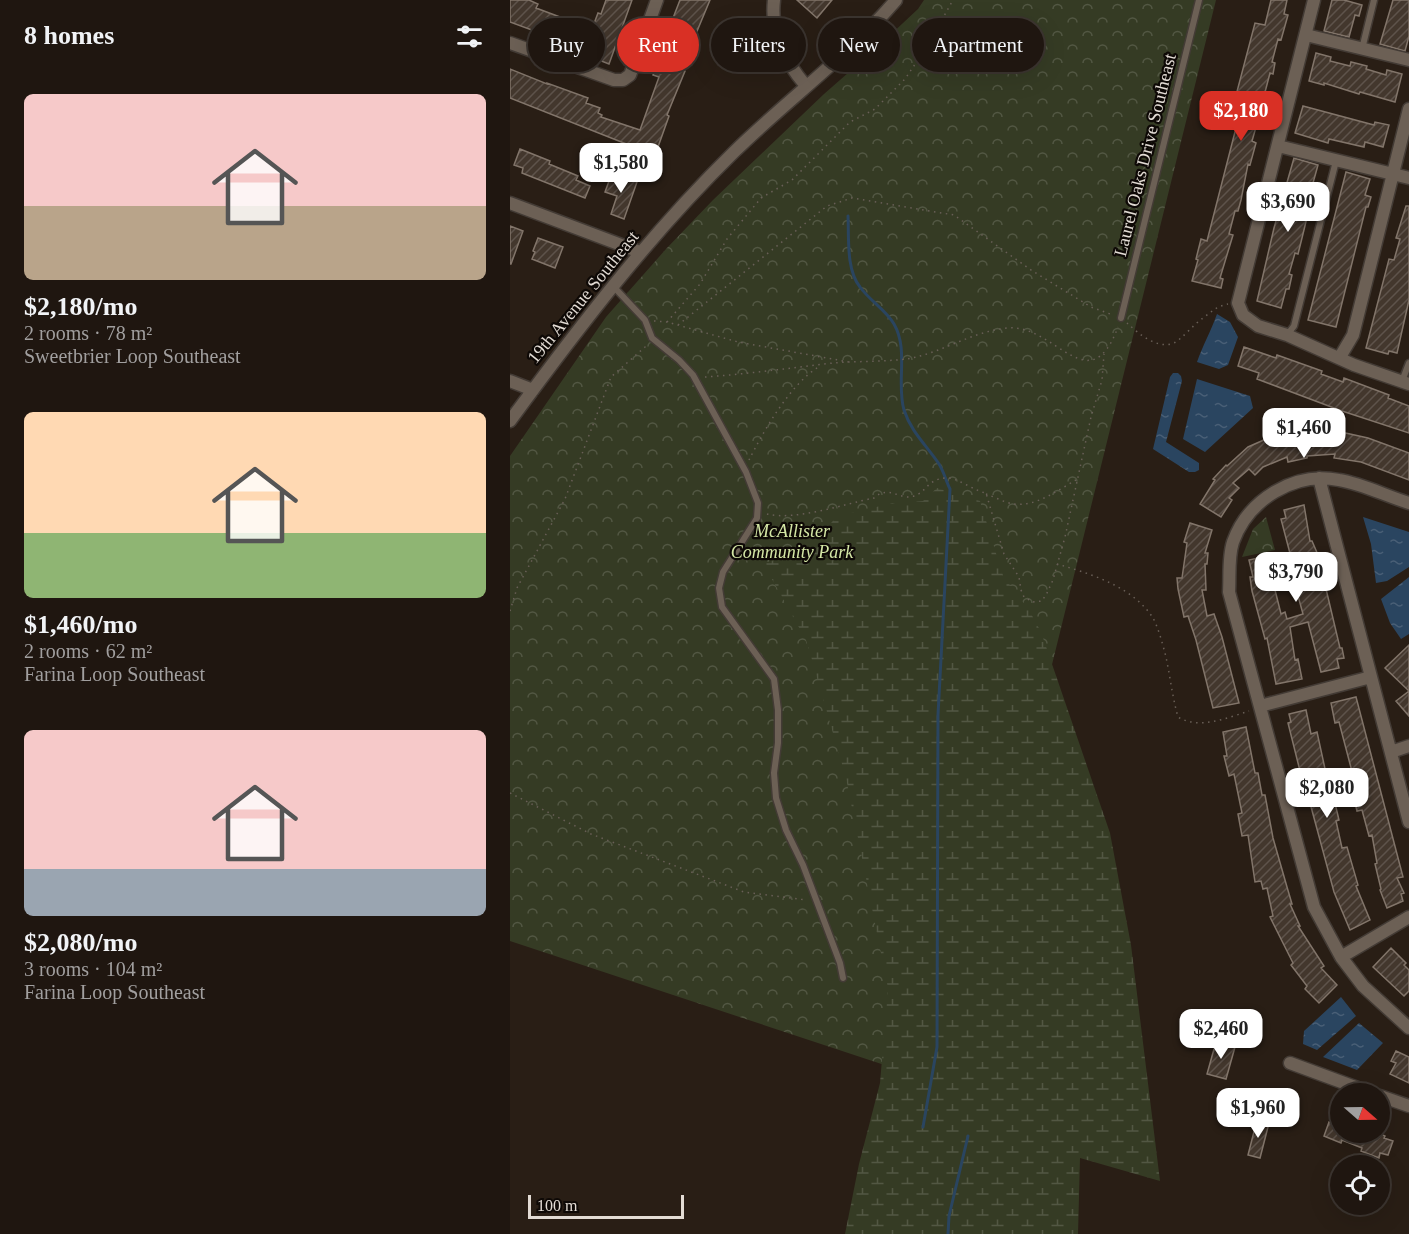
<!DOCTYPE html>
<meta charset="utf-8">
<style>
body{margin:0;font-family:"Times New Roman",serif;background:#2c231e;color:#f1f3f6;height:100vh;display:flex;flex-direction:column;font-size:22px;white-space:nowrap}
*{box-sizing:border-box;margin:0}
p{font-size:20px;color:#a19f9f}
.icon{flex:none;width:33px;height:33px;fill:none;stroke:currentColor;stroke-width:2;stroke-linecap:round;stroke-linejoin:round}
.map{position:relative;flex:1;overflow:hidden}
.details{display:flex;flex-direction:column;background:#1f1610;width:510px}
.details>*{flex:none}
.hud{position:absolute;left:18px;top:18px;width:570px;height:54px;display:flex;gap:12px}
.needle{width:39px;rotate:110deg}
.fabs{position:absolute;left:820px;top:1083px;display:grid;gap:12px}
.fabs a{display:grid;place-items:center;width:60px;height:60px;border-radius:50%;background:#1f1610;box-shadow:0 6px 24px #0002,0 0 0 2px #3c3530;font-size:30px}
.scale{position:absolute;left:18px;bottom:15px;width:156px;box-sizing:border-box;padding-left:6px;border:3px solid #e3dcd5;border-top:0;font-size:16px;line-height:21px;white-space:nowrap;color:#e3dcd5;-webkit-text-stroke:4px #0e0906;paint-order:stroke}
.price{position:absolute;translate:-50% -51px;padding:0 14px;border-radius:12px;background:#fff;color:#222;font-size:20px;line-height:39px;filter:drop-shadow(0 2px 3px #0008)}
.price::after{content:'';position:absolute;left:50%;top:36px;width:18px;height:14px;margin-left:-9px;background:inherit;clip-path:polygon(0 0,100% 0,50% 100%)}
.price.selected{background:#d93025;color:#fff}
ul{padding:0;list-style:none}
li{display:grid;align-content:center;gap:12px;height:318px;padding:0 24px}
li span{display:grid;place-items:center;height:186px;border-radius:9px;color:#555}
li>.icon{margin-inline-start:auto}
span .icon{width:108px;height:108px;fill:#fffc;stroke-width:1}
li b{font-size:26px}
h2{display:flex;justify-content:space-between;align-items:center;height:72px;padding:0 24px;font-size:26px}
.tag{padding:0 21px;border-radius:27px;background:#1f1610;box-shadow:0 6px 24px #0002,0 0 0 2px #3c3530;font-size:21px;line-height:54px}
.tag.selected{background:#d93025;color:#fff}
main{display:flex;flex:1;min-height:0}
.map>svg:first-child{display:block}
.forest{fill:url(#forest-crowns)}
.wetland{fill:url(#wetland-marsh)}
.water{fill:url(#water-ripples)}
.lines{fill:none;stroke-linecap:round;stroke-linejoin:round}
.stream{stroke:#2a4560;stroke-width:3}
.building{fill:url(#building-hatch);stroke:#82756a;stroke-width:1.5}
.lane-casing{stroke:#433b35;stroke-width:9}
.street-casing{stroke:#433b35;stroke-width:15}
.path{stroke:#695f57;stroke-width:1.5;stroke-dasharray:1.5 4.5;stroke-linecap:butt}
.lane{stroke:#6c6055;stroke-width:6}
.street{stroke:#6c6055;stroke-width:12}
.labels{text-anchor:middle;dominant-baseline:central;stroke-width:4.5;stroke-linejoin:round;paint-order:stroke}
.street-label{font-size:18px;fill:#e3dcd5;stroke:#0e0906}
.park-label{font-size:18px;font-style:italic;fill:#d4e6a5;stroke:#0e0906}
</style>
<main>
<section class="details">
<h2>8 homes<svg class="icon" aria-label="filters" viewBox="0 0 24 24"><path d="M4 7h16M4 17h16"/><circle cx="9" cy="7" r="2"/><circle cx="15" cy="17" r="2"/></svg></h2>
<ul>
<li><span style="background:linear-gradient(#f6c9c9 60%,#b9a48a 0)"><svg class="icon" aria-label="home" viewBox="0 0 24 24"><path d="M3 11l9-7 9 7M6 9v11h12V9"/></svg></span><div><b>$2,180/mo</b><p>2 rooms · 78 m²</p><p>Sweetbrier Loop Southeast</p></div></li>
<li><span style="background:linear-gradient(#ffd9b3 65%,#8fb573 0)"><svg class="icon" aria-label="home" viewBox="0 0 24 24"><path d="M3 11l9-7 9 7M6 9v11h12V9"/></svg></span><div><b>$1,460/mo</b><p>2 rooms · 62 m²</p><p>Farina Loop Southeast</p></div></li>
<li><span style="background:linear-gradient(#f6c9c9 75%,#9aa5b1 0)"><svg class="icon" aria-label="home" viewBox="0 0 24 24"><path d="M3 11l9-7 9 7M6 9v11h12V9"/></svg></span><div><b>$2,080/mo</b><p>3 rooms · 104 m²</p><p>Farina Loop Southeast</p></div></li>
</ul>
</section>
<div class="map">
<svg width="899" height="1234" viewBox="0 0 899 1234">
<defs>
<pattern id="forest-crowns" width="20" height="18" patternUnits="userSpaceOnUse" patternTransform="scale(1.5)"><rect width="20" height="18" fill="#353b24"/><path d="M2 6a3 3 0 1 1 6 0M12 15a3 3 0 1 1 6 0" fill="none" stroke="#525743"/></pattern>
<pattern id="wetland-marsh" width="20" height="14" patternUnits="userSpaceOnUse" patternTransform="scale(1.5)"><rect width="20" height="14" fill="#353b24"/><path d="M1 5h8M5 5V1M11 12h8M15 12V8" fill="none" stroke="#525743"/></pattern>
<pattern id="water-ripples" width="26" height="14" patternUnits="userSpaceOnUse" patternTransform="scale(1.5)"><rect width="26" height="14" fill="#2a4560"/><path d="M2 4q2-2 4 0t4 0M15 11q2-2 4 0t4 0" fill="none" stroke="#495f76"/></pattern>
<pattern id="building-hatch" width="6" height="6" patternUnits="userSpaceOnUse" patternTransform="scale(1.5)"><rect width="6" height="6" fill="#43372d"/><path d="M-1 1l2-2M0 6l6-6M5 7l2-2" fill="none" stroke="#5e534b"/></pattern>
</defs>
<rect width="100%" height="100%" fill="#291e15"/>
<path class="forest" d="M414,0H706L438,1086L0,941V456L96,317L156,249L203,200L314,94L362,52L408,9Z
M756,517L765,550L732,557L743,529Z"/>
<path class="wetland" d="M427,488L470,501L493,576L519,610L531,632L600,833L621,945L650,1181L570,1158L568,1234H335L349,1164L370,1083L378,988L336,778L296,640L253,563L289,555L328,516L379,504L413,501Z"/>
<path class="water" d="M707,314L720,322L728,337L718,365L709,369L687,362C693,345 701,331 707,314Z
M663,373H668L671,376L672,381L656,442L689,463V470L685,472H679L643,449L660,377Z
M687,379L740,396L743,408L695,452L673,439Z
M853,517L899,532V567L877,581L866,583L861,544Z
M899,577V634L891,639L880,623L871,599Z
M831,997L846,1016L807,1050L793,1044L794,1031Z
M849,1023L873,1043L847,1070L813,1057Z"/>
<g class="lines">
<path class="stream" d="M338,216C339,237 336,270 350,287C360,301 376,310 384,324C399,350 386,383 394,410C401,432 417,446 429,464C434,472 436,481 440,489L428,715L427,1047L413,1127
M438,1234L439,1216L458,1136"/>
</g>
<path class="building" d="M0,0H19L28,4L26,8L82,29L88,13L91,14L96,0H122L99,64L74,54L76,50L0,22Z
M170,0H200L180,48L173,70L175,71L157,115L159,116L143,161L122,153L124,147L0,98V69L37,84V83L78,98L76,103L90,108L88,113L92,115L91,117L130,130L149,77L143,75L148,57Z
M287,0H322L307,18Z
M761,0H777L774,14L778,15L771,40L768,39L762,62L765,63L763,74L760,73L754,96L758,97L751,121L748,120L742,141L746,143L740,165L738,164L731,200L728,211H725L719,234L723,235L710,278L713,279L711,288L682,281L688,260L686,259L691,239L697,241L727,124L719,122L745,23L755,25Z
M822,0H834L852,5L849,16L845,15L839,37L814,31Z
M883,0H899V36L895,51L870,44Z
M806,53L821,57L820,61L840,66L841,62L857,66L856,69L876,75L877,70L892,74L885,102L850,92L849,94L814,83V85L799,81Z
M793,106L864,125L865,122L879,125L873,147L855,142L854,147L819,139L818,143L785,133Z
M10,149L40,161L39,164L68,176L66,180L80,186L75,198L12,173L13,168L4,165Z
M784,158L808,165L798,201H801L792,238L788,254L785,253L779,274L782,275L779,289H776L771,308L747,301L764,228Z
M836,172L860,179L855,195L861,197L858,207H856L826,327L798,320Z
M102,173L127,182L114,219L101,214L107,196L95,192Z
M896,206H899V300L887,353L879,351L878,354L856,348L879,259L884,260L890,239L886,238Z
M0,226L13,231L1,264H0Z
M28,238L53,247L45,268L22,259L25,252L23,251Z
M734,347L766,358L767,355L812,371L811,374L833,382L834,378L879,395L878,398L899,406V433L832,411L747,379L749,373L728,366Z
M822,430L858,438L899,453V480L851,462L824,458L825,454L797,456V458L778,462L777,457L753,467L745,475L739,469L723,483L729,488L719,498L722,500L711,517L690,504L705,480L703,479L716,465L717,466L738,447L763,436L764,438L801,431Z
M794,505L800,541H802L808,555L830,648H832L834,658L827,659L829,668L811,672L798,622L780,627L785,660L788,659L792,679L766,684L757,638L755,639L742,591L740,577H743L739,560L762,555L765,569L762,570L764,586L771,614L775,612L777,619L793,614L785,585L788,584L771,519L776,518L774,510Z
M680,523L702,530L695,553H698L697,564H695L696,590H692L697,616L704,614L712,637L729,703L703,708L686,640L678,616L674,617L668,589L667,578H672L677,543L674,542Z
M899,645V716L886,701L899,691L875,668Z
M846,697L893,877L887,878L894,893L891,894L893,901L877,908L870,890L871,889L865,864L867,863L862,835L859,836L852,810L847,811L845,803L850,802L829,722L825,723L821,703Z
M796,710L801,734L807,732L817,778H819L829,820L826,821L832,848L837,847L848,885L846,886L860,920L840,930L824,892L800,803H798L778,723L781,722L779,714Z
M736,727L745,773H748L752,795H755L763,838L777,887L782,904H780L790,926H788L814,966L811,968L827,985L809,1003L795,989L797,986L781,965L783,963L760,917L763,916L757,888L753,889L751,881L745,882L738,835L732,836L728,814L732,813L724,774L719,776L714,756H717L713,732Z
M881,948L896,963L894,965L899,970V991L894,996L863,967Z
M706,1042L725,1047L716,1079L697,1074Z
M886,1051L899,1057V1083L880,1074L886,1063L881,1061Z
M831,1105V1132H867L875,1136L874,1138L883,1141L878,1155L870,1153L869,1158L851,1151L852,1148L832,1140L831,1143L814,1136L819,1122L823,1124Z
M747,1120L759,1123L750,1158L738,1155Z"/>
<g class="lines">
<g class="lane-casing">
<path id="lane" d="M852,49L864,0
M103,286L135,320L142,338L169,360L183,375L236,472L248,503L247,518L213,572L209,588L212,607L264,679L268,710V743L264,773L266,798L276,830L293,865L330,963L333,978
M611,318L689,0
M777,335L784,326L826,161
M892,381L899,363"/>
</g>
<g class="street-casing">
<path id="street" d="M264,0C260,34 275,61 296,86
M804,0L728,303L733,315L748,326L777,335L844,365L899,384
M796,35L899,60
M0,43L104,80H113L120,75L147,0
M768,146L899,178
M0,203L130,252
M830,357L843,335L899,109
M0,381L23,390
M0,421C69,327 140,234 224,152C277,100 338,56 386,0
M809,478L899,822
M899,503C876,496 853,484 829,480C784,471 738,500 723,542C718,557 720,576 719,592L804,907L831,957L853,986L899,1028
M750,706L861,677
M881,752L899,746
M831,957L899,917
M780,1063L864,1094
M870,1096L899,1106"/>
</g>
<path class="path" d="M144,321L157,322L228,342L339,362
M157,322L190,284L217,239L251,198L282,180L340,122L365,109L395,79L416,48L443,0
M617,323C628,333 647,350 664,343C672,339 684,324 693,318C701,312 707,306 718,304
M168,325L317,206L342,198L444,215L521,270L581,307L603,315
M195,377C238,374 280,368 323,363C347,361 372,362 396,359C430,354 460,332 497,328C545,323 579,404 608,327
M239,460C254,430 281,383 310,366
M476,494C485,497 495,503 504,504C526,507 548,490 566,480
M257,514C286,521 334,504 364,498C379,484 390,501 404,496C417,492 417,479 436,478C447,477 464,491 476,493L494,554L509,577L511,590L514,597L523,602L532,601L537,593L543,580L555,537L581,417L592,380L594,354
M547,564C581,574 622,586 643,618C648,627 652,642 655,653C660,674 662,696 668,717C689,730 717,718 739,711
M0,611L7,588L55,499L101,377L135,347V344
M0,793L81,834L234,892L296,900"/>
<use href="#lane" class="lane"/>
<use href="#street" class="street"/>
</g>
<g class="labels">
<g class="street-label">
<text transform="translate(635 155) rotate(-76)">Laurel Oaks Drive Southeast</text>
<text transform="translate(73 297) rotate(-51)">19th Avenue Southeast</text>
</g>
<g class="park-label">
<text x="282" y="531">McAllister<tspan x="282" dy="21">Community Park</tspan></text>
</g>
</g>
</svg>
<div class="fabs">
<a><svg class="needle" viewBox="-14 -14 28 28"><path d="M0-13l5 13h-10z" fill="#e53935"/><path d="M0 13l5-13h-10z" fill="#a19f9f"/></svg></a>
<a><svg class="icon" aria-label="locate" viewBox="0 0 24 24"><circle cx="12" cy="12" r="6"/><path d="M12 2v4M12 18v4M2 12h4M18 12h4"/></svg></a>
</div>
<div class="scale">100 m</div>
<b class="price selected" style="left:731px;top:142px">$2,180</b>
<b class="price" style="left:111px;top:194px">$1,580</b>
<b class="price" style="left:778px;top:233px">$3,690</b>
<b class="price" style="left:794px;top:459px">$1,460</b>
<b class="price" style="left:786px;top:603px">$3,790</b>
<b class="price" style="left:817px;top:819px">$2,080</b>
<b class="price" style="left:711px;top:1060px">$2,460</b>
<b class="price" style="left:748px;top:1139px">$1,960</b>
<div class="hud">
<a class="tag">Buy</a>
<a class="tag selected">Rent</a>
<a class="tag">Filters</a>
<a class="tag">New</a>
<a class="tag">Apartment</a>
</div>
</div>
</main>
